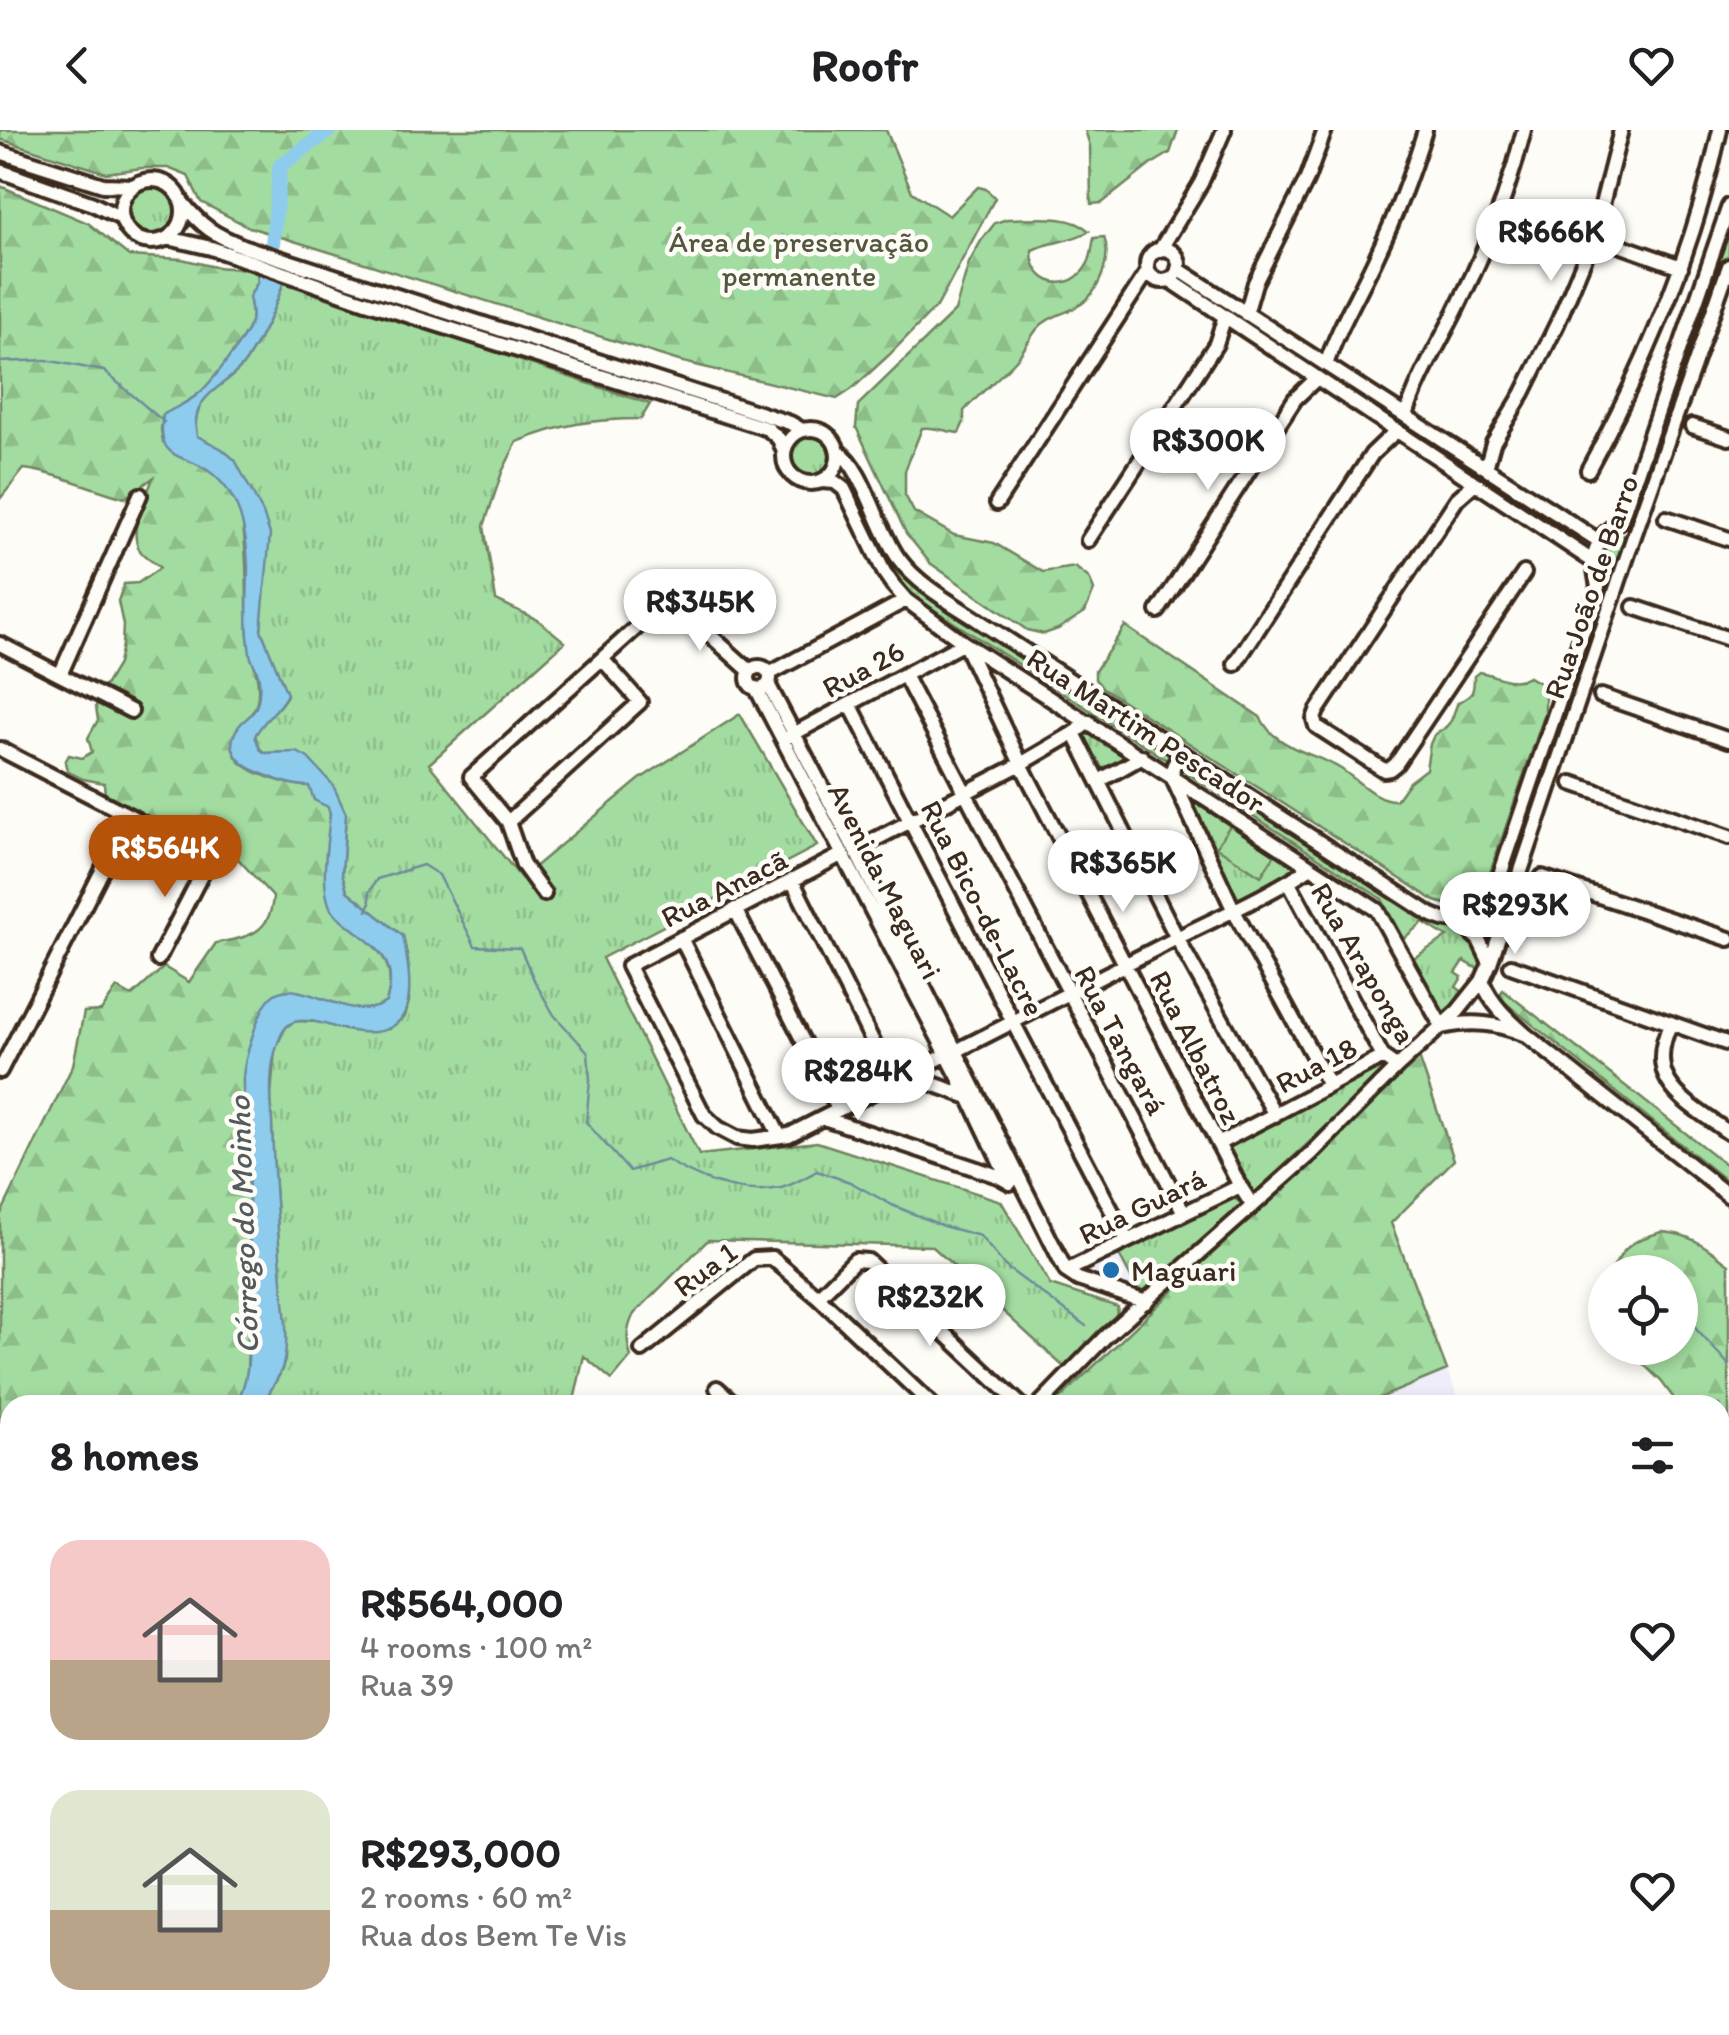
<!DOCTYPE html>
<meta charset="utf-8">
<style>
body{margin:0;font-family:Itim,sans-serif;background:#f2f2f2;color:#202124;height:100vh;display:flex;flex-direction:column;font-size:38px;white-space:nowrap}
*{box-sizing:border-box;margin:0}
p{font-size:32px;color:#757577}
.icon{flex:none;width:55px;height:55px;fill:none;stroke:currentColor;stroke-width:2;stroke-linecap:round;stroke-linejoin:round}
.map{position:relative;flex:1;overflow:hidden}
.drawer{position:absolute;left:0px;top:1265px;width:1730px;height:640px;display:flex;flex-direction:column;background:#fff;border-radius:30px 30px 0 0;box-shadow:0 5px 15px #0003}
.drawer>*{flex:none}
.fabs{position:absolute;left:1588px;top:1125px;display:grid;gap:20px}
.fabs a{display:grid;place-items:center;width:110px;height:110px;border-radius:50%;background:#fff;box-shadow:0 5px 15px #0003;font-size:50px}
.price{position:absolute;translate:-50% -85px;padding:0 22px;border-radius:35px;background:#fff;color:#222;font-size:32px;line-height:65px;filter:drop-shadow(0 2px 5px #0008)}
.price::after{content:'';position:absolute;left:50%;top:60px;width:30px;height:22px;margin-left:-15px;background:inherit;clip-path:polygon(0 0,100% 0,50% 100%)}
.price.current{background:#b45309;color:#fff}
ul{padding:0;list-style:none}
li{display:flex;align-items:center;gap:30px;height:250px;padding:0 50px}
li span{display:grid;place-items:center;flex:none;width:280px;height:200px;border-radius:30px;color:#555}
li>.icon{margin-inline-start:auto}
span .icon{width:120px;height:120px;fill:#fffc;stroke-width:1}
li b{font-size:42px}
h2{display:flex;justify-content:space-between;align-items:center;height:120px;padding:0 50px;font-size:42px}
header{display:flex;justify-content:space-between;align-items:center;height:130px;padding:0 50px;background:#fff;font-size:45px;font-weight:700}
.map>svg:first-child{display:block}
.built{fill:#efedf9}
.grass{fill:url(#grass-tufts);stroke:#6f835f;stroke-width:2.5}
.forest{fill:url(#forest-firs);stroke:#6f835f;stroke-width:2.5}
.garden{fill:#a3dca0;stroke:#6f835f;stroke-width:2.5}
.water{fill:#8eccee;stroke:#6d8b9b;stroke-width:2.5}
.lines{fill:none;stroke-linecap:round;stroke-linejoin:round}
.stream{stroke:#6d8b9b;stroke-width:2.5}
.river{stroke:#8eccee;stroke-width:15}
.minor-casing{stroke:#3b2a1e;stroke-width:20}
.major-casing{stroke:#3b2a1e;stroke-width:22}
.minor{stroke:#fdfcf7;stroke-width:12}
.major{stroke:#fddcac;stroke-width:15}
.poi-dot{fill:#1f6fb2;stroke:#fdfcf7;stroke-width:4}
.labels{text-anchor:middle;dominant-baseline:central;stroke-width:9;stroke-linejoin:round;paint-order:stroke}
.park-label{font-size:30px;fill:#55563e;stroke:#fdfcf7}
.street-label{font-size:30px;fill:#3b2a1e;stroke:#fdfcf7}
.poi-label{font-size:30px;fill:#3b2a1e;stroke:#fdfcf7;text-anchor:start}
.water-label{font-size:32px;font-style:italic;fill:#545b5c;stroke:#fdfcf7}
</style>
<header><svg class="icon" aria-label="back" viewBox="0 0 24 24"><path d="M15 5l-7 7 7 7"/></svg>Roofr<svg class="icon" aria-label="heart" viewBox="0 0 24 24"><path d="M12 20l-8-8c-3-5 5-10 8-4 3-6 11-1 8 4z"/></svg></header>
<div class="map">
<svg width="1729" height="1905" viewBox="0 0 1729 1905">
<defs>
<pattern id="grass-tufts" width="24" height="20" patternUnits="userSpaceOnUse" patternTransform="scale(2.5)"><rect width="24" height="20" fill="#a3dca0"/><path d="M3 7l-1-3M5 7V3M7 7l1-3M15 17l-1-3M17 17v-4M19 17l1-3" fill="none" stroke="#8dbd89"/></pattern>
<pattern id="forest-firs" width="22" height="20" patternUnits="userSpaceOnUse" patternTransform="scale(2.5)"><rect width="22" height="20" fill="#a3dca0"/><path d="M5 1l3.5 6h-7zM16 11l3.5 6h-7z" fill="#8dbd89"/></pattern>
</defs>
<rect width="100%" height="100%" fill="#fdfcf7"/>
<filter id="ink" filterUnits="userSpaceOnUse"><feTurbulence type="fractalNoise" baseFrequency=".01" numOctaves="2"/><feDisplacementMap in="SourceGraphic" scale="20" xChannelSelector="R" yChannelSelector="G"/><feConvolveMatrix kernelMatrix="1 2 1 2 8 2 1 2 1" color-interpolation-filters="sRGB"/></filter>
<g filter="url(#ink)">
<path class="built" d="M1238,1061L1246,1076L1150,1165L1076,1143Z
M1447,1240L1461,1275H1363Z"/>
<path class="grass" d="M126 81a26 26 0 1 1 52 0a26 26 0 1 1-52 0Z
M1729,95V127L1636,399L1623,393L1633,378Z
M284,151L650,274L641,289C593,289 562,294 517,312L502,342L484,396L496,470L538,490L565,512L429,634L521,748L640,649L740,584L817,716L602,828L699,1025L817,1012L1001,1071L1050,1155L1118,1177L1114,1193L1065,1238L932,1116L708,1110L634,1184C626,1199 626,1211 631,1227L612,1250L584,1226L573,1275H262L280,1244L285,1230V1200L273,1030L271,965L275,919L286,897L295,891L320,892L347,900L389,899L405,886L409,871L408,831L403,806L347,761L342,744L346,684L297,622L265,623L260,619L255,605C263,589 279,581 287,565L261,500L263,465L222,319L197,306C188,261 230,257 246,231C262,206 275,179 284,151Z
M791 326a19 19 0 1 1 38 0a19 19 0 1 1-38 0Z
M849,345C865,381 879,417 907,446L1452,796L1495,771L1499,775L1500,783L1483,842L1464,831L1456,843L1462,847L1456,857L1467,865L1441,890L1412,829L1447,807L1423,792L1403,809L1382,769L905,461C879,431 867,394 852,357L845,350Z
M1623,405L1627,410L1615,449L1611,453L1606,452C1594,434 1602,411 1623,405Z
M1603,463L1611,465L1535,683V664Z
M1088,599L1135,626L1100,645L1080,603Z
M1174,650L1310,737L1235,780Z
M1382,935L1386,941L1250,1067L1224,1019L1227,1012Z
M1231,1067L1240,1072L1241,1079L1151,1162L1137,1159L1119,1125Z"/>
<path class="forest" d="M0,0H886L912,62L949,86L978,57L986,59L995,68L938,175L889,225L852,259L837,269L679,231L249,97L201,72L188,46L168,38H142L106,43L0,9Z
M1085,0H1178L1170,23L1150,35L1102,73L1091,74L1090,16Z
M0,56L88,93L129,126L182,129L215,137L257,140L258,152L249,167C251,175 253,184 251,192C246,207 211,254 198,264C188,273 174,278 163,285L161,299L163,312C178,321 195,329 209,340C221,350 236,367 241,383C244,389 243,398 244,405C248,439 246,472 248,505C250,529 262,547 257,572C253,592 225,599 235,624C242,643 291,656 309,656L328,677L330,684L331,779C360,807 403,823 386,872C361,890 326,870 300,862L243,949L247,1005L250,1114L247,1250L235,1275H10V1564L0,1559V1086L73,935L84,882L101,881L117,858L132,866L164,837L189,852L216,813C247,807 270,805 273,767L228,718H209L188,712L166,696L141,690L134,679L105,665L104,653L83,649L67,641L65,632L69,625L82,628L92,622L88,608L98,590L96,577L97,569L118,534L122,515L123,495L118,471L124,454L138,453L160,438C155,433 145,427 141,422C126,402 146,368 153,348L125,368C91,359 58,343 24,339L0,369Z
M1007,89C1032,89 1070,83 1089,101C1071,112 1051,111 1032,120C1031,155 1071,166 1088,133C1092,126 1092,116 1094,108L1104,107C1112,129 1099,164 1078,176C1065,184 1048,186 1037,199C1029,209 1024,221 1015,231C998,249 980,263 964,281V292L959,303C946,302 935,296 922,298L905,341V365L914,382L954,405L994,413L1043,442L1075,437L1089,448L1094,460L1085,482L1058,499L1044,504L1027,500L930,433L906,403L856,297L858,275L955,181L969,133L981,111L995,93Z
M1125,496L1260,587C1265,595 1268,601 1275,606C1294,622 1320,626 1341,639C1358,650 1375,671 1396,670L1409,652L1426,639L1430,614L1434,605L1444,599L1451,591L1458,572C1473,566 1474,562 1474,546L1479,542C1498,545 1509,556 1529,547L1541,554L1545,567V583L1484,760C1468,778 1457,778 1435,771L1103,558L1095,549V541Z
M1503,860L1729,1037V1053L1502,870L1499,865Z
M1419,927L1454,1030L1391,1093L1447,1240L1363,1275H1053Z
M1662,1102C1692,1104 1705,1116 1729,1134V1373L1720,1376V1275H1679L1661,1251L1627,1218H1680V1142H1611C1624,1115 1633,1110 1662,1102Z
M1729,1399V1575L1720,1549V1403Z
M0,1621L10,1626V1895H372L361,1905H0Z"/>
<path class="garden" d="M1231,694L1276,723L1261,746L1216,717Z"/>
<path class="water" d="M257,140L284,151C275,179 262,206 246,231C230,257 188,262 197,306L222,319L235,330L263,383L270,404L261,500L287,564C279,581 263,590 255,606L260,619L265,623L297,622L308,628L333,655L346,684L342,743L347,761L403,806C413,858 421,915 346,900C330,897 311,887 294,892C284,895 280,907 277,916C269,938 271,968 272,991C273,1045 278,1098 282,1151C284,1177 290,1209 283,1235C279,1249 269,1262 262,1275H235C252,1246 248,1218 249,1186C250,1127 250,1068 247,1009C247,989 242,968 243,948C244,930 258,881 270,868C296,840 350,898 386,872C400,831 376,817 348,795C343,791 334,784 331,779C319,756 328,709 330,684L328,677L314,670L309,656C291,656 275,649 258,642C238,634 223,617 239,596C244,589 251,587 255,579C259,572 260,559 259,550C259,542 254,536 251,528C249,522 249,513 248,506C246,483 248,460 248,437C247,402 240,364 210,342C183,322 156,333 163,285C174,278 188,273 198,264C211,254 246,207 251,192C253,184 251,175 249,167L258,152Z"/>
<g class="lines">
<path class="stream" d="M0,232L46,230L104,241L164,292
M367,781L370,774L369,762L377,749L423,735L439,745L475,816L520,818L535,852L554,885L588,922L590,950L586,992L629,1041L667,1030C701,1051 740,1066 781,1058C793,1055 806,1047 817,1041L850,1052L892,1075L943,1096L980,1106L1006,1137L1086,1196
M1684,1167L1696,1199L1729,1235
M1724,1369L1729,1361
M1728,1403L1729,1416"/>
<path class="river" d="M270,140L280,36L330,0
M0,1887L10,1866"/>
<g class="minor-casing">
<path id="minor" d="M0,22L103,55L134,56
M0,41L93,74L121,88
M121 81a31 31 0 1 1 62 0a31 31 0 1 1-62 0Z
M181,71C202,97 214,105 245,117L790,293L802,300
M1594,106L1681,137
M168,108L211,118L366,172L768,299L779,309L784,322
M1147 135a16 16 0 1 1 32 0a16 16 0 1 1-32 0Z
M1160,120L1201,53L1224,0
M1178,139L1599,411
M1170,150L1594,432
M1246,184L1255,153L1307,49L1325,0
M1326,235C1339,195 1361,161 1378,123C1397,83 1412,42 1425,0
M1406,286C1418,246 1441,212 1459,174C1487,118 1509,61 1524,0
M1692,296L1729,308
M784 326a27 27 0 1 1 54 0a27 27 0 1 1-54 0Z
M838,321C864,338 878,401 899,429C919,456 952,473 979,491L1430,784C1460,799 1483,787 1496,757L1598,457C1595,440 1590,423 1602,407C1607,400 1615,396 1621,389L1729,76
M1486,338L1493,313L1523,263L1558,192L1594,106L1621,0
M1588,340C1647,232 1694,120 1720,0
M821,351L835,352L844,359L884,442L893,455L906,470L964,513L1377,780L1442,897C1472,890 1497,893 1526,905
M1475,353L1457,369L1317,581L1314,589L1316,596L1384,640L1390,639L1396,634L1524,443
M997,373L1148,141
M1666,388L1729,409
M1088,410L1216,214L1225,186
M1634,477L1729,509
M1158,481L1295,269L1317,248
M0,514L60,545L140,365
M1235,534L1372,324L1397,300
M748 548a11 11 0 1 1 22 0a11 11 0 1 1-22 0Z
M769,544L906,470
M60,545L131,581
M904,545L1184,1083
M768,554L855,720L1066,1141L1078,1149L1146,1172
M756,558L969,967L1010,1053
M1601,566L1729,610
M850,574L1013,892L1127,1110
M1089,592L1074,603L1177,808L1275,985
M784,609L964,513L1021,634L1240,1056L1252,1075
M0,619L130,686L209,730L158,829
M1189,629L1180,628C1172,634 1172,639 1173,649L1234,781L1329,955
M1099,651L1142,627
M1572,653L1729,707
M508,692L640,572L603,530
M855,720L1021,634L1074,603
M843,724L628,836L704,985L718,998L737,1008L753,1010L789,1005L946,925
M1542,747L1729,809
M792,750L893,952
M1289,752L1383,927L1397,937
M544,764L523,735L508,692L471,647L666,471H672L750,541
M735,779L838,979
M1458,791L1479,810L1490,833
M681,808L779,1005
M1511,836L1729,914
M1482,851C1491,874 1508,889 1526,905L1729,1066
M1671,893C1642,953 1687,972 1729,1003
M956,921C1029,883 1102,846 1175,809C1221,786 1268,766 1311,737
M0,941L130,686
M908,945L969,967
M824,988L998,1046L1007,1051
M1218,1014L1383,927
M1066,1141L1240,1056
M818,1167L855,1130L868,1131L1021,1275
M642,1220L754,1129L772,1128L818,1167L932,1275
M717,1258L736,1275
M1039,1275L1105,1207L1311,1024L1397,937L1458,881L1482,851L1490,833L1634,406L1729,136
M1720,1386L1729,1383
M1720,1558L1729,1583
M1720,1716L1729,1713
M1720,1738L1729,1735
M1720,1825L1729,1822
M917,1895L921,1905
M1026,1895L1030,1905
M1129,1895L1133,1905
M1247,1895L1249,1905
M1298,1895L1301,1905
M1384,1895L1387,1905
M1467,1895L1471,1905
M1552,1895L1556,1905
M369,1905L380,1895
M508,1905L518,1895
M801,1905L812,1895
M1210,1905L1227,1895
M1259,1905L1285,1895"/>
</g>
<g class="major-casing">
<path id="major" d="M0,1570L10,1575
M0,1605L10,1610
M597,1895L618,1905
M662,1895L683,1905"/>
</g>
<use href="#minor" class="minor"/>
<use href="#major" class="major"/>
</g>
</g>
<circle class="poi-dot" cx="1111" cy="1140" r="10"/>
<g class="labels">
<g class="park-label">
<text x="799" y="111">Área de preservação<tspan x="799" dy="34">permanente</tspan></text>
</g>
<g class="street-label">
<text transform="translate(1591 457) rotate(-71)">Rua João de Barro</text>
<text transform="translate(863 539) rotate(-28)">Rua 26</text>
<text transform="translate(1146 600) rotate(33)">Rua Martim Pescador</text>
<text transform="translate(885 751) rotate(63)">Avenida Maguari</text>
<text transform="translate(724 758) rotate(-27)">Rua Anacã</text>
<text transform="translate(983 778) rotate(63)">Rua Bico-de-Lacre</text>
<text transform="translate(1364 833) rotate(60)">Rua Araponga</text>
<text transform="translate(1121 910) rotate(62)">Rua Tangará</text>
<text transform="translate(1196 917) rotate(63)">Rua Albatroz</text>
<text transform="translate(1316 935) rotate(-28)">Rua 18</text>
<text transform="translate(1142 1076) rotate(-26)">Rua Guará</text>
<text transform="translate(705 1139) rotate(-37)">Rua 1</text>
</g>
<g class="poi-label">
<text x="1131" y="1140">Maguari</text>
</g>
<g class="water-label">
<text transform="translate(243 1095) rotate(-92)">Córrego do Moinho</text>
</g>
</g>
</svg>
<div class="fabs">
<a><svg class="icon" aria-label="locate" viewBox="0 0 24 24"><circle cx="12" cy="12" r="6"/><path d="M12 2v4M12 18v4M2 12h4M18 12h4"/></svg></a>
</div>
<b class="price" style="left:1551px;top:154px">R$666K</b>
<b class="price" style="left:1208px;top:363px">R$300K</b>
<b class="price" style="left:700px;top:524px">R$345K</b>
<b class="price current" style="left:165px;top:770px">R$564K</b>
<b class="price" style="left:1123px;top:785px">R$365K</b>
<b class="price" style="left:1515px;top:827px">R$293K</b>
<b class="price" style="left:858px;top:993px">R$284K</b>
<b class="price" style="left:930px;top:1219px">R$232K</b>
<section class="drawer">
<h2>8 homes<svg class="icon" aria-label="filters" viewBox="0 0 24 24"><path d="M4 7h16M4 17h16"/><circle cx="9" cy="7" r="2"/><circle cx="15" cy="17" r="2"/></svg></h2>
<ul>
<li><span style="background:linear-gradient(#f6c9c9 60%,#b9a48a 0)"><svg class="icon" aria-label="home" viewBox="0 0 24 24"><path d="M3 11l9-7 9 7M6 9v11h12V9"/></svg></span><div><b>R$564,000</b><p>4 rooms · 100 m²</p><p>Rua 39</p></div><svg class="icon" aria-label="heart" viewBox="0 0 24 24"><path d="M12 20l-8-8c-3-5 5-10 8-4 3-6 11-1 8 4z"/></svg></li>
<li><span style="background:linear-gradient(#dfe7d0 60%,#b9a48a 0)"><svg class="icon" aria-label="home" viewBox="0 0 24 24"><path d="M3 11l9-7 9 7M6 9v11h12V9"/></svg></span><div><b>R$293,000</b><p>2 rooms · 60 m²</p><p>Rua dos Bem Te Vis</p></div><svg class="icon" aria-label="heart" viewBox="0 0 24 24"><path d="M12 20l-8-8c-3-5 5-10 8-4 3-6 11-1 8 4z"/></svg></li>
</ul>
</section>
</div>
